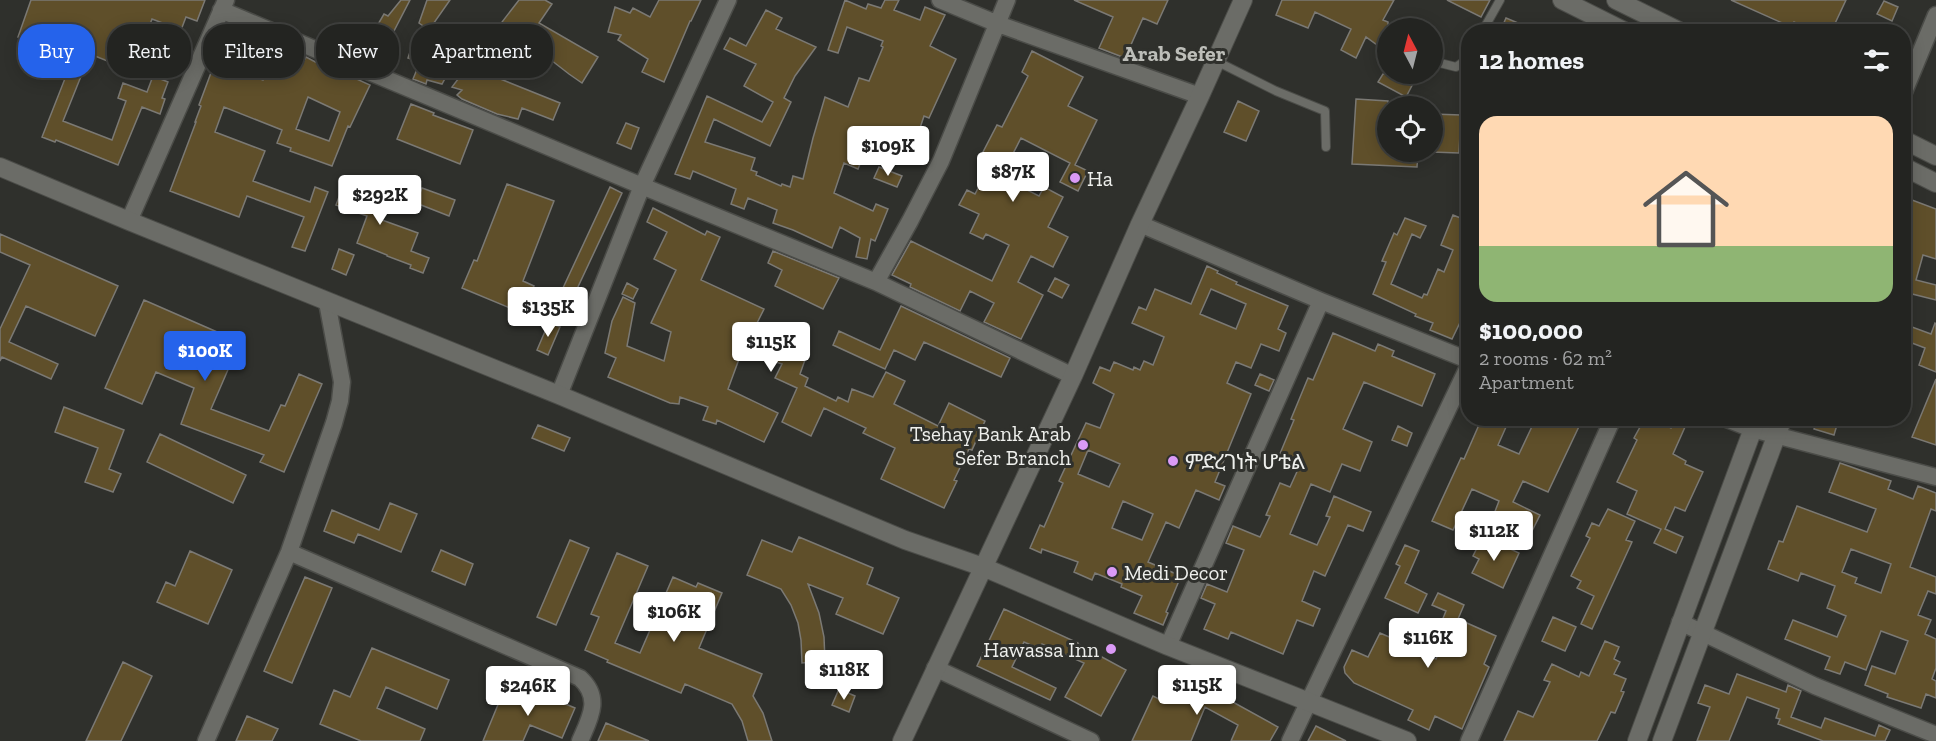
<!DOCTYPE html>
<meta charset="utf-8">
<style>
body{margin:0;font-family:"Zilla Slab","Noto Sans Ethiopic",serif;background:#2b2c2a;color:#f1f3f6;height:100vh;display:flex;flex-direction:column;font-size:22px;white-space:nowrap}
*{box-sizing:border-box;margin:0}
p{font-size:20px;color:#a3a4a5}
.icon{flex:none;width:33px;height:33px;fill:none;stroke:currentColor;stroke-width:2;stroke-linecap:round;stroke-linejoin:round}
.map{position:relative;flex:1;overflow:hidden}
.drawer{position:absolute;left:1461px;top:24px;width:450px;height:402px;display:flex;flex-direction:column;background:#232421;border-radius:24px;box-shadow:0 3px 15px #0003,0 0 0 2px #40413f}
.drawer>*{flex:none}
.hud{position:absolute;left:18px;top:24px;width:570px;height:54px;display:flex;gap:12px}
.needle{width:39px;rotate:353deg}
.fabs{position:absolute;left:1377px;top:18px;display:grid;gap:12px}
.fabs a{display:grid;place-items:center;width:66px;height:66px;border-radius:50%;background:#232421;box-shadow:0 3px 15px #0003,0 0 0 2px #40413f;font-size:30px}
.price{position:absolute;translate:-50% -51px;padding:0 14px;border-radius:6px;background:#fff;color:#222;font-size:20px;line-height:39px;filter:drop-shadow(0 2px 3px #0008)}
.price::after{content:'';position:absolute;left:50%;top:36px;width:18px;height:14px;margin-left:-9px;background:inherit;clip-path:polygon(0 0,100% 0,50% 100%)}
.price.selected{background:#2563eb;color:#fff}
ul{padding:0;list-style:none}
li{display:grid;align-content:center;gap:12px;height:318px;padding:0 18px}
li span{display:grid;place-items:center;height:186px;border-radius:18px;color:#555}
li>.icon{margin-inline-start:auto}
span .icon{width:108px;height:108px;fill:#fffc;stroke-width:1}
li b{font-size:26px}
h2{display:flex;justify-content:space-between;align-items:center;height:72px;padding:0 18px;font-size:26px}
.pill{padding:0 21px;border-radius:24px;background:#232421;box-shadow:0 3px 15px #0003,0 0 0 2px #40413f;font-size:21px;line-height:54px}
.pill.selected{background:#2563eb;color:#fff}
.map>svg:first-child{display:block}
.building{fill:#5f4f2a;stroke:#7b7974;stroke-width:1.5;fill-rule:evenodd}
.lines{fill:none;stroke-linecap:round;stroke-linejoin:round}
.service-casing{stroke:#4b4c48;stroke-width:10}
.minor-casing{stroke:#4b4c48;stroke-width:19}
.tertiary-casing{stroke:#4b4c48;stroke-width:20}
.service{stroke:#6b6c67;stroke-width:8}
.minor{stroke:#6b6c67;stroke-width:16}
.tertiary{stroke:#6b6c67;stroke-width:18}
.poi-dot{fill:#da9af6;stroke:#2f302c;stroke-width:2}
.labels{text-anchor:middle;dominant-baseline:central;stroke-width:6;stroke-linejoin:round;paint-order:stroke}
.poi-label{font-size:21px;fill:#eeefec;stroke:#2f302c;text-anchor:start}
.neighbourhood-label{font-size:22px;font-weight:bold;fill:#bdbeb9;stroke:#2f302c}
</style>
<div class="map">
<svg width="1936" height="741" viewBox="0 0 1936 741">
<rect width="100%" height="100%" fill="#2f302c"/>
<path class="building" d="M31,0H205L197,21L186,17L181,30L152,19L144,40L172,51L166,67L130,54L125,68L90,54L63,121L112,140L126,101L118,98L123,83L147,92L153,76L168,82L162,98L165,99L160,114L142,107L118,165L56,140L55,142L42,137L66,76L47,68L54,50L18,37Z
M401,0H410L379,60L363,50L384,14L388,16Z
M427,0H450L429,30L419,23Z
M519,0H545L552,4L539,23L598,57L582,83L569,74L502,22Z
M659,0H701L691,21H690L664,82L642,72L648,59L618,40L621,35L608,32L615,7L630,13L633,8L650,17Z
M845,0L866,9L868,4L881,8L885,0H899L894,10L920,20L925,7L945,15L930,46L956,59L929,118L924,116L915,143L873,131L858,169L844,163L834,193L873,211L876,204L888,209L875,241L871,239L867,259L856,257L860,238L840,227L832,248L793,230L773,223L777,210L748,198L744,209L731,204L736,189L693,171L690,179L675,174L707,96L762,122L773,102L744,86L756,64L724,49L730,38L746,46L766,10L782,18L776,29L816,47L795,76L784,98L791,102L770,146L714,119L705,142L755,158L751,170L757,172L756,175L781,186L782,184L790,187L793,176L803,179L813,138L825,97L848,107L859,78L869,81L883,47L881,46L883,41L847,27L838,53L828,50Z
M1074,0H1168L1157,24L1143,18L1125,58L1099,48L1113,17Z
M1282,0H1394L1383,20L1388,22V53L1366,37L1356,58L1341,50L1351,29L1315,12L1308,28L1276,15Z
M1447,0H1490L1481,17Z
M1731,0H1846L1831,32H1815L1794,22L1791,27Z
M1884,1L1898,7L1892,21L1877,14Z
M1506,18L1537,31V32H1500Z
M233,26L272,43L268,55L228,40Z
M413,43L456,58L442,84L427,80L426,84L413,79L420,62L408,58Z
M1032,51L1083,77L1068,106L1097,120L1075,165L1088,171L1078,191L1060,182L1070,163L1021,138L1001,177L1039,196L1044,187L1063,197L1048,227L1068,237L1053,267L1031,256L1018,282L1043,295L1021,339L984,322L994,303L970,291L960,311L910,287L911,284L892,275L911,241L992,281L1009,245L986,234L983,239L970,233L979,214L959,205L967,190L975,194L994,158L983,152L997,125L1002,127L1028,76L1022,72Z
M306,57L336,73L337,70L370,85L350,127L348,126L332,166L290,151L291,148L277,143L282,130L224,107L215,132L265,151L253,181L310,202L315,187L328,192L305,251L292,247L304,217L247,196L239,217L170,191L196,122H195L201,106L199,105L215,62L263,80L272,59L299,69ZM308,97L340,112L329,141L296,129Z
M468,66L560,103L553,120L522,108L518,119L497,114L462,99L457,95L462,90L452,87Z
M1383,74H1418L1406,97L1378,82Z
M1356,99L1388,101V152H1418L1417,167L1352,164Z
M1238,101L1259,111L1246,141L1224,132Z
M411,104L434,113L433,115L473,130L460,164L397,139Z
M1432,114L1461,115L1459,153L1432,152Z
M626,123L639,128L631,149L617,143Z
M879,167L902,176L897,187L874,178Z
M347,176L375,187L368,204L385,210L382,220L418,233L411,251L429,258L423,273L410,268L411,265L387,256V255L357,243L367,216L336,205Z
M507,184L554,201L523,281L534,286L522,313L462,288L474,260L477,261Z
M610,187L622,193L561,323L549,318Z
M422,188L455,200L449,216L416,203Z
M1904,197L1936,209V259L1923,255L1916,280L1936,285V300L1912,294L1907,312H1904Z
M653,208L705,235L707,231L720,237L701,280L764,309L750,337L807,354L800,374L808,378L805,386L836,401L838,397L848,402L852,389L873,397L886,372L905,381L894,404L938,426L949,403L985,421L972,450L969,449L954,480L957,481L944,508L881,479L895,448L863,433L866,428L824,408L811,436L782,422L797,388L775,378L782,364L742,351L728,389L778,413L764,442L717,420L716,424L703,420L708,407L680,397L679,404L670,403L608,377L616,358L605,353L612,321L623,297L635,303L627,346L664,361L671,332L651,323L676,270L654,259L667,232L647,222Z
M1453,215L1468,221V306L1452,339L1430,330L1433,323L1415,316L1416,314L1373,294L1386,262L1382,261L1394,233L1397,235L1405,218L1426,226L1420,238L1412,234L1391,284L1422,298L1424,294L1427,295L1438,269L1444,272L1453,250L1441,245Z
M0,234L118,286L95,336L26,306L9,342L58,364L51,379L2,357L0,361V329L30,265L0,252Z
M339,249L354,255L346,275L332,269Z
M773,251L839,278L823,309L775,286L782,270L768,263Z
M1207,266L1218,271L1217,273L1237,282L1236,284L1288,306L1278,329L1286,333L1279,351L1261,344L1251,368L1236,362L1227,383L1251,394L1215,482L1225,486L1219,500L1196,490L1179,528L1166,522L1148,562L1181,576L1166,612L1168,613L1163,625L1134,613L1142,596L1121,587L1122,584L1095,573L1092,580L1074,572L1078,562L1042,549L1041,553L1030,548L1040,525L1044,527L1063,483L1059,481L1086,423L1100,428L1114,394L1093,383L1100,367L1110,371L1114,362L1133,370L1134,367L1140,370L1144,361L1153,365L1164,337L1132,323L1139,307L1146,310L1155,289L1191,304ZM1211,289L1246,304L1236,329L1200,314ZM1088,450L1120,464L1109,487L1078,474ZM1123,501L1153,514L1142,540L1112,528Z
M1055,278L1069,285L1062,298L1048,291Z
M627,283L638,289L633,299L622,294Z
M144,300L240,342L211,409L269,431L281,405L285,406L299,374L322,384L284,472L260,462L264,455L181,424L194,388L156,372L142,404L105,388Z
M901,306L1010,358L1001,377L924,342L915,360L894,350L885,369L833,345L839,331L880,350Z
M549,322L560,327L548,355L537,350Z
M1935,323L1936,324V372L1919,365L1925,348L1904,340V324L1931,334Z
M1333,333L1375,351L1378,344L1394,351L1392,356L1435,374L1422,406L1364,382L1343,429L1372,442L1360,471L1342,464L1330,492L1311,484L1290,534L1317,545L1330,517L1326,516L1334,496L1371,512L1363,531L1348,525L1325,576L1314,571L1302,601L1320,609L1313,626L1297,620L1283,654L1231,632L1228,639L1204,629L1215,604L1201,598L1207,584L1227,592L1244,550L1226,543L1233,526L1260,537L1270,516L1266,515L1280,483L1290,487L1300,465L1279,456L1294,420L1291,419L1308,378L1313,380Z
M1260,374L1274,380L1269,391L1255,385Z
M1936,379V445L1912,437Z
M64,407L124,430L109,469L121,474L113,492L85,482L98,448L55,432Z
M1482,418H1510L1498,445L1519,454L1536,418H1583L1548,492L1523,481L1513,502L1540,515L1532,531L1494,514L1499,501L1472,489L1453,530L1432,521L1461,458L1464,459Z
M1645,418H1651L1671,428L1675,418H1689L1673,454L1686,461L1685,464L1703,472L1685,511L1675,507L1665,529L1683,537L1676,553L1654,543L1661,529L1627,514L1637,491L1617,482L1637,440L1634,438Z
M1817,418H1839L1834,435L1814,429Z
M538,425L570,438L564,451L532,438Z
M1398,426L1412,433L1407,446L1392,440Z
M160,434L246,475L233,503L147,462Z
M1840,463L1891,481L1888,489L1913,499L1918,486L1936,493V511L1931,509L1910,567L1936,577V594L1928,591L1918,615L1931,620L1925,634L1936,639V668L1932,679L1936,681V698L1926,694L1921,708L1887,697L1888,694L1865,685L1872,666L1895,674L1908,641L1881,631L1866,670L1845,662L1840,674L1825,669L1830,657L1785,639L1793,620L1837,637L1846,616L1827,608L1835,586L1801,573L1798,581L1768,569L1779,541L1783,542L1797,506L1867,532L1876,509L1829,492ZM1851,549L1891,564L1881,593L1855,583L1857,578L1842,572Z
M390,503L417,514L401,552L358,534L354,543L324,531L332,510L379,530Z
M1608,509L1635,521L1626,540L1632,542L1592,629L1581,624L1594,596L1577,588L1581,581L1571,576L1590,538L1586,536L1592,523L1599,526Z
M1483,536L1519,553L1503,588L1472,573L1479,559L1473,556Z
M799,537L873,568L867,584L899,598L883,634L836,614L843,598L808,584L819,613L824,637L825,661L802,663L801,640L798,623L791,605L781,589L747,575L762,540L792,552Z
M570,540L589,548L556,625L537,617Z
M1405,545L1419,551L1405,583L1427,594L1418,613L1385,598L1400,566L1396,564Z
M441,550L473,564L465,585L432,571Z
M190,551L232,570L208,624L157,602L166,582L175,586Z
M617,553L648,566L615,643L640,653L673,577L696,587L698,583L722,593L699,648L762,674L753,696L763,713L772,741H748L742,721L732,704L685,684L681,693L607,662L608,660L585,650L599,617L591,614Z
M305,577L332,588L292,683L264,671Z
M1438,593L1464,605L1458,619L1496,636L1484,664L1489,667L1462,729L1435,716L1429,730L1408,720L1413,710L1354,683L1345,673L1344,667L1352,650L1368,657L1380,633L1401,642L1411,621L1422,626L1411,647L1436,659L1448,632L1439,628L1446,611L1432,605Z
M1004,609L1078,643V644L1126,670L1101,716L1065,697L1084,663L1042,644L1040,649L1024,642L1012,667L1056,688L1050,700L977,666Z
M1553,617L1576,627L1565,651L1542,641Z
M1605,641L1619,647L1614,659L1620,662L1614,674L1626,679L1621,691L1624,692L1615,713L1611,712L1597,741H1504L1518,711L1533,717L1550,682L1544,680L1552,664L1579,677L1581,672L1589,676Z
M372,648L449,680L437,709L386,687L377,708L425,729L420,741H361L320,724L334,690L350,697Z
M123,662L152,676L121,741H86Z
M1737,674L1786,692L1788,685L1801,691L1791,717L1821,728L1825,718L1875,736L1879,725L1890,730L1885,741H1823L1778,724L1780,719L1776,718L1779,709L1747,697L1729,741H1697L1710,707L1698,703L1705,685L1729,694Z
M1175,675L1202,685L1278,727L1270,741H1231L1238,725L1205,707L1191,741H1132L1153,696L1165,702Z
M525,687L575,708L562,738L530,725L523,741H483L502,695L519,701Z
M839,689L855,696L849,712L832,705Z
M247,716L278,729L272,741H236Z
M606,723L649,741H598Z
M1316,726L1346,741H1308Z"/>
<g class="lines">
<g class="service-casing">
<path id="service" d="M1482,32L1500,0
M1216,61L1276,91L1325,111L1326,147
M1432,61L1456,67L1466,60L1468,56"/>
</g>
<g class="minor-casing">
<path id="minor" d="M940,0L998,24L1200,96
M221,10L642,186L876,282L1073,376
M1904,92L1936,15
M129,221L226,0
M1140,224L1321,301L1468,360
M876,282L910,221L941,161L1007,0
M559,395L642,186L728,0
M1724,418L1752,429L1936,477
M289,552L580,678C602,698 590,718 580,741
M1680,622L1815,686L1936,735
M1168,646L1321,301
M935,668L1091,741
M206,741L289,552L334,423L340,401L342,382L327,302
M1290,741L1468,367
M1469,741L1613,418"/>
</g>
<g class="tertiary-casing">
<path id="tertiary" d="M1562,0L1626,32
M1616,0L1681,32
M1904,140L1936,156
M0,167L129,221L559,395L905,540L983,567L1168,646L1407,741
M1904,167L1936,183
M902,741L1073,376L1140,224L1200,96L1243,0
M1637,741L1757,418
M1662,741L1783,418"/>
</g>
<use href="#service" class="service"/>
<use href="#minor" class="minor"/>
<use href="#tertiary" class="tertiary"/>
</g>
<g class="poi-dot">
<circle cx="1075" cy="178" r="6"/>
<circle cx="1083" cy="445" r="6"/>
<circle cx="1173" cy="461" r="6"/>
<circle cx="1112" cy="572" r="6"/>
<circle cx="1111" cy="649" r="6"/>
</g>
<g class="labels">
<g class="poi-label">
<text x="1087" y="178">Ha</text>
<text x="1071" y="433" text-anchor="end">Tsehay Bank Arab<tspan x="1071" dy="24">Sefer Branch</tspan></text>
<text x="1185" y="461">ምድረገነት ሆቴል</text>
<text x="1124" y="572">Medi Decor</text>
<text x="1099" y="649" text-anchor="end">Hawassa Inn</text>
</g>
<g class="neighbourhood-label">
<text x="1174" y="53">Arab Sefer</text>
</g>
</g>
</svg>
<div class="fabs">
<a><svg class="needle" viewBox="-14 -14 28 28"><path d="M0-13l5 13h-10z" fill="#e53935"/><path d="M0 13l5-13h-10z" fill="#a3a4a5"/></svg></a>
<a><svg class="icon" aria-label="locate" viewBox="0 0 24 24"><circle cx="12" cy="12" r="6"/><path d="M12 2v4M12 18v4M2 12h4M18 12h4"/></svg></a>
</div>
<b class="price" style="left:888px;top:177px">$109K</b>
<b class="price" style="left:1013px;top:203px">$87K</b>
<b class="price" style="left:380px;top:226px">$292K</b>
<b class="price" style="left:548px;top:338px">$135K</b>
<b class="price" style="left:771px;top:373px">$115K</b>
<b class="price selected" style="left:205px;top:382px">$100K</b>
<b class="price" style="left:1494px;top:562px">$112K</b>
<b class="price" style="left:674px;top:643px">$106K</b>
<b class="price" style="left:1428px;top:669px">$116K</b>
<b class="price" style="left:844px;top:701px">$118K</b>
<b class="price" style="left:1197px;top:716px">$115K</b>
<b class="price" style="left:528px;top:717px">$246K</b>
<div class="hud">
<a class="pill selected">Buy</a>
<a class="pill">Rent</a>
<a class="pill">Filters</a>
<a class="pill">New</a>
<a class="pill">Apartment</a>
</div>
<section class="drawer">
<h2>12 homes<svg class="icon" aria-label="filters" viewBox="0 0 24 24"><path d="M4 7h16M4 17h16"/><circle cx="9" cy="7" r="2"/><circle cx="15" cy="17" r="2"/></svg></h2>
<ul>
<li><span style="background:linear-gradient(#ffd9b3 70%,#8fb573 0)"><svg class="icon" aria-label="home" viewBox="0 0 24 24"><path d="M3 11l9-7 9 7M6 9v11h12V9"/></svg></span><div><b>$100,000</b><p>2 rooms · 62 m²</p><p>Apartment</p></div></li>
</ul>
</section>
</div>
